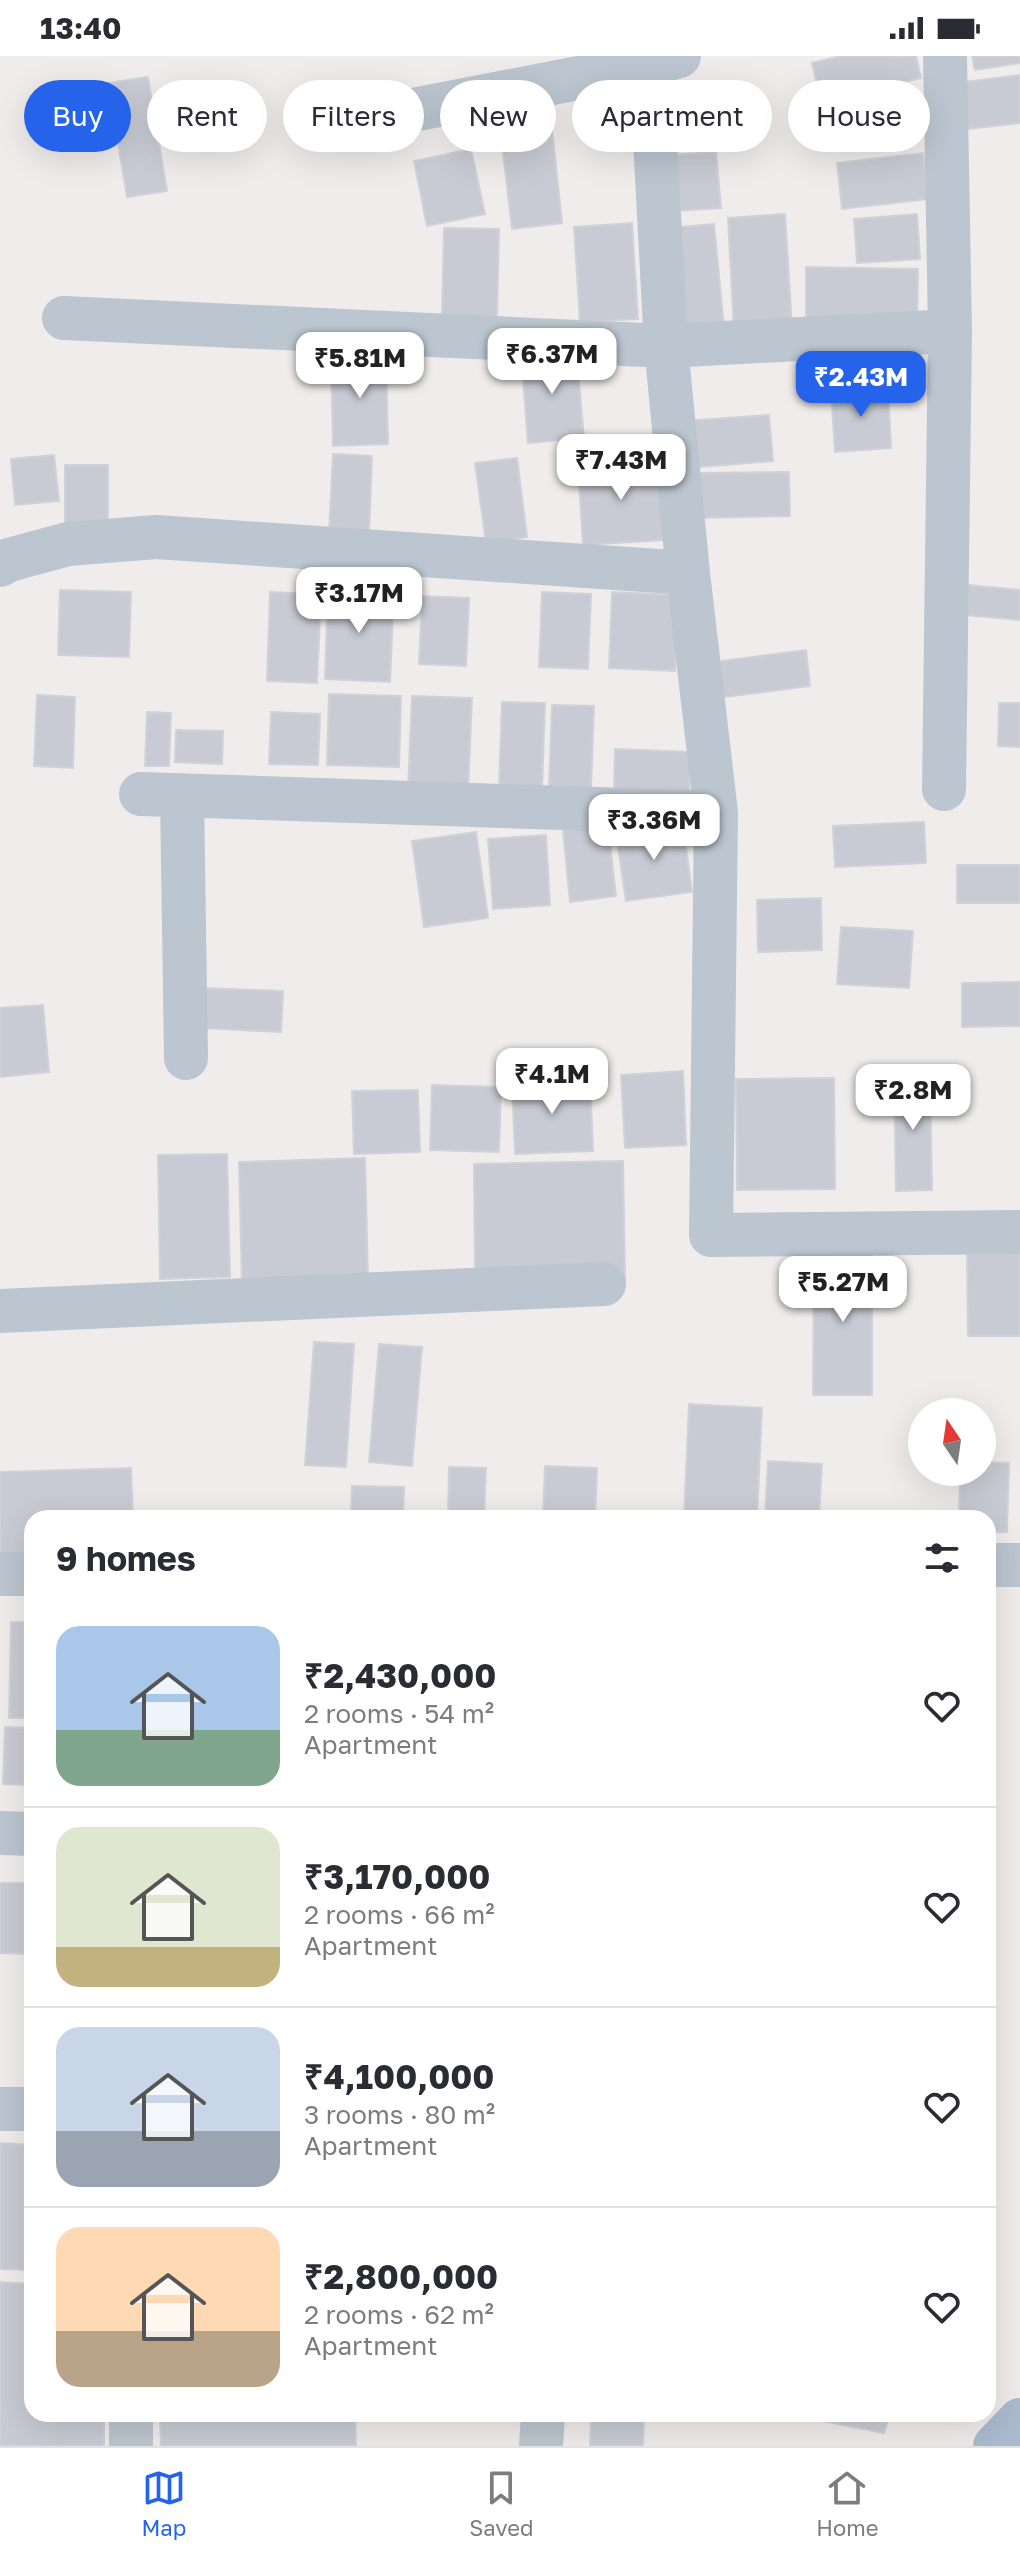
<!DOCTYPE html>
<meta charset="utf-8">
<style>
body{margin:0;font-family:"Golos Text",sans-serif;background:#f2f2f3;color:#2b2b33;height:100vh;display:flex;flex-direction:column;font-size:30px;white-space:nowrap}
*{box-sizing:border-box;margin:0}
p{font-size:26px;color:#7c7c81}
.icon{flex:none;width:44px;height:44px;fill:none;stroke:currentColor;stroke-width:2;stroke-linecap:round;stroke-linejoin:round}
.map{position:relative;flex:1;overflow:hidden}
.details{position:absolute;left:24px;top:1454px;width:972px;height:912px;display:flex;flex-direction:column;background:#fff;border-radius:24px;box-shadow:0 8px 32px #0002}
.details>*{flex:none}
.banner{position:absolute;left:24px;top:24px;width:972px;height:72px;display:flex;gap:16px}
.needle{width:52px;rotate:347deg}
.controls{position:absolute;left:908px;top:1342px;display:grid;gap:16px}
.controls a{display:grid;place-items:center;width:88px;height:88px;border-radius:50%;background:#fff;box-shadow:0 8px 32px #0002;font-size:40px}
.price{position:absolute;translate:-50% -68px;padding:0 18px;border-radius:16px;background:#fff;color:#222;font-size:26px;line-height:52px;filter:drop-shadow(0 2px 4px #0008)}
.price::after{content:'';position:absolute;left:50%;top:48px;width:24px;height:18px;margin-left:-12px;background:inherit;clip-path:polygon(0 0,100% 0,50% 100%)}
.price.active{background:#2563eb;color:#fff}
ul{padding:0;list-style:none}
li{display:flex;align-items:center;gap:24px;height:200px;padding:0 32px}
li+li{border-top:2px solid #e1e1e2}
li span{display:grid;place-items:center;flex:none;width:224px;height:160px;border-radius:24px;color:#555}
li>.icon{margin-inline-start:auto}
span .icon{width:96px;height:96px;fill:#fffc;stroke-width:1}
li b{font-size:34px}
h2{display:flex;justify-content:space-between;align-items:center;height:96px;padding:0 32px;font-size:34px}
.chip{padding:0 28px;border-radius:36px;background:#fff;box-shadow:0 8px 32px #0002;font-size:28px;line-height:72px}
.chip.active{background:#2563eb;color:#fff}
.status{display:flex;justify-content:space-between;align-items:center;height:56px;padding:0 40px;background:#fff;direction:ltr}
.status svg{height:22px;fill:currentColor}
.tabs{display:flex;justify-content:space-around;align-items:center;height:112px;border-top:2px solid #e1e1e2;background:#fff;font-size:22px;color:#7c7c81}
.tabs a{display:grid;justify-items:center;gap:4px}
.tabs .active{color:#2563eb}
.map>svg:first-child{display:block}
.building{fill:#c8cbd3;stroke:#d0d2d9;stroke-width:2}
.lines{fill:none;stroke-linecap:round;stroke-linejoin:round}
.minor{stroke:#bcc6d0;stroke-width:44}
.major{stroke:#aabace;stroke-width:44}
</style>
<div class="status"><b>13:40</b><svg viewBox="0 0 49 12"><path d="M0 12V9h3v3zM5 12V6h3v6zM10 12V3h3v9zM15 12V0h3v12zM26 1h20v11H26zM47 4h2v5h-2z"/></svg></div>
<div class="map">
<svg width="1020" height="2390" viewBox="0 0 1020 2390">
<rect width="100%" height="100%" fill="#f0ecec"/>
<path class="building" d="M841,0H916L921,22L821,45L812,7Z
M972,0H1020V7L975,14Z
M1020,19V67L960,74L955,27Z
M148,21L167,135L127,141L108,27Z
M552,73L562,167L512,173L501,79Z
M471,93L485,158L427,170L414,105Z
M716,96L721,152L676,155L671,99Z
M923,97L928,143L842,153L837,107Z
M785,158L792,272L734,276L728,162Z
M917,158L920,203L857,207L854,163Z
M632,167L638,263L580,266L574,171Z
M714,168L724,271L679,275L670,172Z
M444,172L499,173L497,263L442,262Z
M806,211L918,213L917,277L806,275Z
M576,292L584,382L528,387L521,297Z
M386,297L388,388L333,390L331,299Z
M888,331L891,392L835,396L831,334Z
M769,359L773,405L689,412L685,365Z
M333,398L372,400L369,480L329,478Z
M54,399L59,445L15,449L11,403Z
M517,402L527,481L486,487L475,407Z
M659,404L664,484L583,489L578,409Z
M65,409H108V477H65Z
M789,416L790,460L700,462L699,417Z
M956,528L1020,534V564L954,558Z
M328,532L394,535L390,626L325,623Z
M60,534L131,536L129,601L58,599Z
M270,536L321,538L317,627L267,625Z
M542,536L591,538L588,613L539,611Z
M612,536L678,539L675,615L609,612Z
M422,540L469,542L466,610L419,608Z
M806,594L810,630L711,643L706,607Z
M329,638L401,640L399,711L327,709Z
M37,639L75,641L73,712L34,710Z
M412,640L472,642L468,736L408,734Z
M502,646L545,647L542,734L499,732Z
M999,647H1020V691L998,690Z
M552,649L594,650L591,732L549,731Z
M147,656L171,657L169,710H145Z
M271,656L320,658L318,709L269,708Z
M176,674L223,675L222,708L175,706Z
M615,693L691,696L689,737L614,735Z
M924,766L926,807L835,811L833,770Z
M683,768L692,836L626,845L616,777Z
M608,770L616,840L570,846L563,774Z
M476,776L488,862L424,871L412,785Z
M546,779L550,849L493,853L488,783Z
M957,809H1020V847H957Z
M821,842L822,894L758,896L757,844Z
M841,871L913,875L909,932L837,928Z
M1020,926V970L962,971V927Z
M203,932L283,935L281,976L201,972Z
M43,949L49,1016L0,1021V952Z
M683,1015L686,1089L625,1092L621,1019Z
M894,1018H930L932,1134L896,1135Z
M590,1021L593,1095L515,1098L512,1024Z
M834,1022L835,1133L737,1134L736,1023Z
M432,1029L501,1031L499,1096L430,1094Z
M418,1034L420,1096L354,1098L352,1035Z
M227,1098L230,1221L160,1223L158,1099Z
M365,1102L368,1224L242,1228L239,1106Z
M623,1105L625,1224L475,1226L474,1108Z
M967,1194H1020V1280H968Z
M872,1197V1339H813L814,1198Z
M314,1286L354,1288L346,1411L305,1409Z
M379,1288L422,1291L412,1410L369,1406Z
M689,1348L762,1352L757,1462H684Z
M768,1405L822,1408L819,1462H765Z
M982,1406L1009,1407L1007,1476H988V1462H959L960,1416H982Z
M545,1410L597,1412L595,1462H543Z
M449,1411L486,1412L484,1462H448Z
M131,1412L133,1462H32V1512L0,1513V1416Z
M352,1430L404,1431L403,1462H351Z
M11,1566H32V1662H9Z
M5,1671L32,1672V1729L3,1728Z
M0,1827H32V1898L0,1897Z
M0,2087L32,2089V2214L0,2213Z
M0,2226L32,2228V2358H104V2390H0Z
M160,2358H355L356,2390H161Z
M788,2358H890L884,2377Z
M591,2363L644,2364L643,2390H590Z"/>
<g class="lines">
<path class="minor" d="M651,8L666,290L688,517L716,757L711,1179L1020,1176
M392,58L651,8L679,0
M64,262L666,290L950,275
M0,509L9,504L68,488L156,481L688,517
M944,733L950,275L945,0
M141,738L716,757
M182,739L186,1002
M0,1255L604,1228
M988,1509H1020
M0,1518H32
M0,1777L32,1778
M0,2053H32
M131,2390V2358
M541,2390L543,2358"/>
<path class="major" d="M995,2390L1020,2364"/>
</g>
</svg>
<div class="controls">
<a><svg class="needle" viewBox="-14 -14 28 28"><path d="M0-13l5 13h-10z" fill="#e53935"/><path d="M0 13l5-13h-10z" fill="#7c7c81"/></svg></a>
</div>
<b class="price" style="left:552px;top:340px">₹6.37M</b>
<b class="price" style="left:360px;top:344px">₹5.81M</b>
<b class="price active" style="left:861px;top:363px">₹2.43M</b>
<b class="price" style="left:621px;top:446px">₹7.43M</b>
<b class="price" style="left:359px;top:579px">₹3.17M</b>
<b class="price" style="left:654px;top:806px">₹3.36M</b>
<b class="price" style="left:552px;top:1060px">₹4.1M</b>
<b class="price" style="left:913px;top:1076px">₹2.8M</b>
<b class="price" style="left:843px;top:1268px">₹5.27M</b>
<div class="banner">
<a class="chip active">Buy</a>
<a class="chip">Rent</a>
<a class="chip">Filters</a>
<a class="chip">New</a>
<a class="chip">Apartment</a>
<a class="chip">House</a>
</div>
<section class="details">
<h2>9 homes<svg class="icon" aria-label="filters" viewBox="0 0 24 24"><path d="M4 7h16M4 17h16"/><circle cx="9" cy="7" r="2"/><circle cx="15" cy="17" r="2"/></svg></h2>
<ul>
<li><span style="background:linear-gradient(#a9c7e8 65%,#7fa58c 0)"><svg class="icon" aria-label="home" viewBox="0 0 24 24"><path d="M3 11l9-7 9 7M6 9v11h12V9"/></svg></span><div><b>₹2,430,000</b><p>2 rooms · 54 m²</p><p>Apartment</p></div><svg class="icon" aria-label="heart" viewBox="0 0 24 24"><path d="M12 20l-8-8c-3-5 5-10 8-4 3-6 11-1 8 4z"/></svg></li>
<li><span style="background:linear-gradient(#dfe7d0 75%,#c2b280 0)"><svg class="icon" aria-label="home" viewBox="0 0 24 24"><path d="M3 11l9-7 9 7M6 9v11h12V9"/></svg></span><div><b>₹3,170,000</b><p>2 rooms · 66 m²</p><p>Apartment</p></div><svg class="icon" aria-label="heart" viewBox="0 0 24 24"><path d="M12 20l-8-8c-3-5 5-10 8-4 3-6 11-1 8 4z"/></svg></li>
<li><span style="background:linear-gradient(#c9d6e8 65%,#9aa5b1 0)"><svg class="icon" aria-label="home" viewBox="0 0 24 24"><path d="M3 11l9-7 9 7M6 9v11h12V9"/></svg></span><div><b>₹4,100,000</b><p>3 rooms · 80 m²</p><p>Apartment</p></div><svg class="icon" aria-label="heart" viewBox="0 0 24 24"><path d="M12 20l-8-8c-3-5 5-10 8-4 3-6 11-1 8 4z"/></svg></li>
<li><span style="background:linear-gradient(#ffd9b3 65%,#b9a48a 0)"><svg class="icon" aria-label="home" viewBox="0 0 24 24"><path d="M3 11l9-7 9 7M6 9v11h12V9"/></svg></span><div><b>₹2,800,000</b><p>2 rooms · 62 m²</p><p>Apartment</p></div><svg class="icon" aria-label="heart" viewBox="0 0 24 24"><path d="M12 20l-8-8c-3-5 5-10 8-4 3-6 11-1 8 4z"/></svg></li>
</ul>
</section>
</div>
<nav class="tabs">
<a class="active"><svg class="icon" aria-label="map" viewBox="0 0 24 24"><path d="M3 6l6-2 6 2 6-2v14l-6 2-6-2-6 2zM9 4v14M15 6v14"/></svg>Map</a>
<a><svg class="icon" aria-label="saved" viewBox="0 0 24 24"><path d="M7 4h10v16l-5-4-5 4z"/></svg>Saved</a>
<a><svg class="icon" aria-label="home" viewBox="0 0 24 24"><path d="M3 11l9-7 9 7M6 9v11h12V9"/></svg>Home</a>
</nav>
